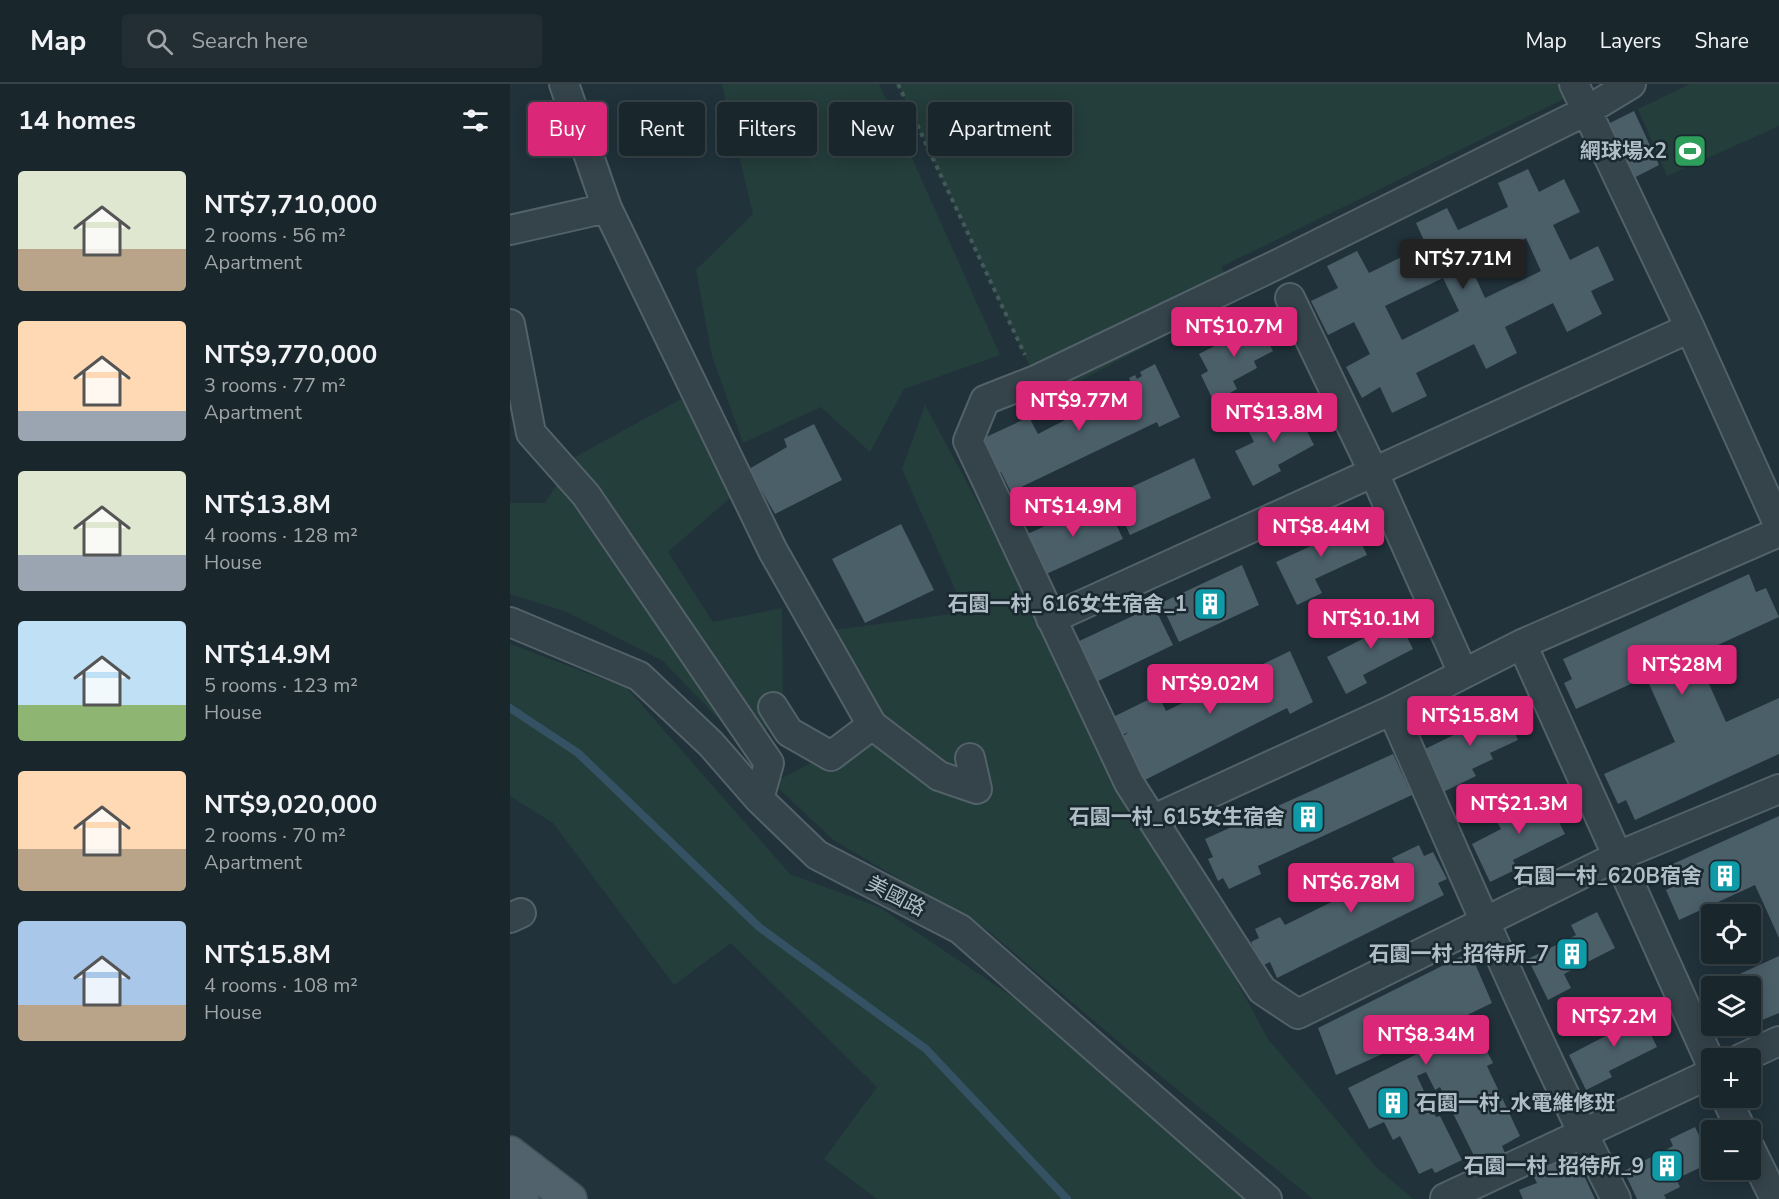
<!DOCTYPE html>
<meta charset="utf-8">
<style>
body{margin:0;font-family:"Nunito Sans","Noto Sans TC",sans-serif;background:#222e34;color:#f1f3f6;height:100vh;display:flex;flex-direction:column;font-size:22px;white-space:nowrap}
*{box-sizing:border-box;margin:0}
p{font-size:20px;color:#9fa5a9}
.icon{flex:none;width:33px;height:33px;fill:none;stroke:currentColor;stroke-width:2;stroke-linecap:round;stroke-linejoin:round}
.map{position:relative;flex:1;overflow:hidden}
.panel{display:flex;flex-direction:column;background:#19262c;width:510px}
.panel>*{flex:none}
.hud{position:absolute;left:18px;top:18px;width:570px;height:54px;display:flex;gap:12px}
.controls{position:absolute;left:1191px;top:820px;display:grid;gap:12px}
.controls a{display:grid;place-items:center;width:60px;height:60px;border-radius:6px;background:#19262c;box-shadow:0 3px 15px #0003,0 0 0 2px #374348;font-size:30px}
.price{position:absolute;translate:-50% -51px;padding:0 14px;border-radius:6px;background:#db2777;color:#fff;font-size:20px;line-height:39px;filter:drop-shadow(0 2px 3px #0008)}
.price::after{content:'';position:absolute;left:50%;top:36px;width:18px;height:14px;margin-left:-9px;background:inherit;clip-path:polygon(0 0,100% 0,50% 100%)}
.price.active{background:#222;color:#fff}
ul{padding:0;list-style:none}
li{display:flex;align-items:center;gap:18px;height:150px;padding:0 18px}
li span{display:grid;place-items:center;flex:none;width:168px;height:120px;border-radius:6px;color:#555}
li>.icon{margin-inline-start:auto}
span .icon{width:72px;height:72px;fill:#fffc;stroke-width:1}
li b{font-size:26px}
h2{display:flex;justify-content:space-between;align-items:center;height:72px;padding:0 18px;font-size:26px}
.pill{padding:0 21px;border-radius:6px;background:#19262c;box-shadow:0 3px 15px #0003,0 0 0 2px #374348;font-size:21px;line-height:54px}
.pill.active{background:#db2777;color:#fff}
header{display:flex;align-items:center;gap:36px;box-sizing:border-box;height:84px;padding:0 30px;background:#19262c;border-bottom:2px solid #374348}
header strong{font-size:28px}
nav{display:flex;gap:33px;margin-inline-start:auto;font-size:21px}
.search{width:420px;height:54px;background:#222e34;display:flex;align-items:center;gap:15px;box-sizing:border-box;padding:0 21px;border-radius:6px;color:#9fa5a9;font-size:22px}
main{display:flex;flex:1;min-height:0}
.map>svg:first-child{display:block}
.green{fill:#243e3b}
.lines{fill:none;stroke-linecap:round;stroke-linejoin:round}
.stream{stroke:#345263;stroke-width:8}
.building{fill:#4b5f69;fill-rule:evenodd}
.minor-casing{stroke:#536169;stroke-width:32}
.major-casing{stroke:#414f57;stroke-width:36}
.path{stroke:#425a58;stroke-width:4;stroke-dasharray:4.5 4.5;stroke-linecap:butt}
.minor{stroke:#35434b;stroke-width:28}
.major{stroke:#52626c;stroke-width:33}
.labels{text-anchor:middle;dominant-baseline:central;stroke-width:5;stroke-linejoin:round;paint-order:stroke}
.poi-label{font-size:21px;font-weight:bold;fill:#b0bec7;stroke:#1a2830;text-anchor:end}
.street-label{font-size:21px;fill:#b0bec7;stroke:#1a2830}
</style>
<header>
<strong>Map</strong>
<div class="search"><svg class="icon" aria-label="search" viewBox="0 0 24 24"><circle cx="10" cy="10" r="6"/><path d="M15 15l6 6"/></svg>Search here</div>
<nav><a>Map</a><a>Layers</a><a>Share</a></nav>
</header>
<main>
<section class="panel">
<h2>14 homes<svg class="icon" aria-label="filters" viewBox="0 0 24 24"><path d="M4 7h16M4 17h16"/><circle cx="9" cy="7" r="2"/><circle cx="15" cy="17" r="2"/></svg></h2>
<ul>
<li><span style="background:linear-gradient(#dfe7d0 65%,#b9a48a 0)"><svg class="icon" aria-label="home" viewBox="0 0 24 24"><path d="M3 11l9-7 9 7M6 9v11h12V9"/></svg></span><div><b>NT$7,710,000</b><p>2 rooms · 56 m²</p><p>Apartment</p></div></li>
<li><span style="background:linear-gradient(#ffd9b3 75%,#9aa5b1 0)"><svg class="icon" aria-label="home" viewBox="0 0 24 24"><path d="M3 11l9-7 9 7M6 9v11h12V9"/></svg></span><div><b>NT$9,770,000</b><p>3 rooms · 77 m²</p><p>Apartment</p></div></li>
<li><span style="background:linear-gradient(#dfe7d0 70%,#9aa5b1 0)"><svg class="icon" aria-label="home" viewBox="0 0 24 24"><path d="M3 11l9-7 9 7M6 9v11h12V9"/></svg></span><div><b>NT$13.8M</b><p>4 rooms · 128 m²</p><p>House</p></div></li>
<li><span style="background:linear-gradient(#bfe0f5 70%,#8fb573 0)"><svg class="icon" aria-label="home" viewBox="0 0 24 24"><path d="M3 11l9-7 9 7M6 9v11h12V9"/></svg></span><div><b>NT$14.9M</b><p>5 rooms · 123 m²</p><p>House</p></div></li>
<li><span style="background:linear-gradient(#ffd9b3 65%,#b9a48a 0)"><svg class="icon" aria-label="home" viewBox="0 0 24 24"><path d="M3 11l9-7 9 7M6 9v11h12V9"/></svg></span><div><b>NT$9,020,000</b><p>2 rooms · 70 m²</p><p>Apartment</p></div></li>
<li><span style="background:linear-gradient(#a9c7e8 70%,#b9a48a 0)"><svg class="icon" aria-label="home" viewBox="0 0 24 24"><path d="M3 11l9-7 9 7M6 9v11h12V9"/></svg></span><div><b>NT$15.8M</b><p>4 rooms · 108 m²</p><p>House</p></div></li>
</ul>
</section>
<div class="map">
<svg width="1269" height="1115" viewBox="0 0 1269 1115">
<rect width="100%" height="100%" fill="#21323b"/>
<path class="green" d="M212,0H369L490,271L394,305L360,368L311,323L233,359L202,272L186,186L243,130Z
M388,0H1064L1068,8L711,183L728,214L535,315Z
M1180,0H1269V42L1157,92L1128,25Z
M171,315L229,406L158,468L203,538L272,524L273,620L242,670L153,577L57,528L0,510V419H35L63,374Z
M415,321L758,955L867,1084L903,1115H803L617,965L477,846L323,756L263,699L355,650L317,547L455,528L392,385Z
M0,560L117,604L280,790L369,823L524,927L754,1115H367L314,1075L367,1003L221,859L164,901L43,739L0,712Z"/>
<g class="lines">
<path class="stream" d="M0,624L68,669L249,843L416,965L557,1115"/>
</g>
<path class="building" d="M1124,27L1149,81L1116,98L1090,44Z
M1018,85L1029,108L1054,95L1070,128L1043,141L1060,176L1088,162L1104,196L1081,207L1092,230L1057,248L1043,219L995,243L1007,269L976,285L964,260L906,289L917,312L882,329L870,303L852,314L836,283L860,270L844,238L818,251L801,217L828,204L817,182L847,167L859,189L916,161L906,139L937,124L948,146L998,123L988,99ZM1016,154L1031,187L975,214L960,181ZM933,194L949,227L892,256L875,222Z
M745,232L763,267L744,277L747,284L723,297L727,305L704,318L691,291L698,287L689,270L720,254L717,247Z
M645,280L670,333L649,343L647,338L501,408L491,388L482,392L469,366L477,362L474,354L519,333L528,350L611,307L609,303L617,298L618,300L621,298L619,294L625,291L627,295L632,292L630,288Z
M782,318L804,361L768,381L771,387L743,402L725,367L744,358L739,348L764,335L760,328Z
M304,340L332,396L265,430L239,385L277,363L274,355Z
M684,374L701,414L620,451L602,412Z
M594,415L613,455L532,492L513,452Z
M837,429L857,471L805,495L812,509L787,521L766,478L812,457L807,444Z
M391,440L424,506L355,539L322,475Z
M732,481L749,521L669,558L651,519Z
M1239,490L1246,508L1256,504L1269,533L1186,571L1216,638L1269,614V670L1125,736L1116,716L1108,720L1094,690L1165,658L1136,593L1066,625L1054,599L1062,595L1053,575Z
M644,522L663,561L582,600L563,560Z
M881,522L903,565L853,591L857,599L836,610L817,573L864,549L856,534Z
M780,567L803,618L780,630L777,624L633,697L612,653L619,648L612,651L603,633L648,611L656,627Z
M990,617L1008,656L980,669L983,675L962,685L966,692L933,708L913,666L966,640L962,631Z
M883,670L902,711L748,782L751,790L719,805L713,794L708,797L698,775L703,773L695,755Z
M1032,704L1055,750L1003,776L1007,785L980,798L962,760L991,745L986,736L1009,724L1006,717Z
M1269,732V854L1245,801L1169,836L1156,806L1164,802L1156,783Z
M909,761L914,772L923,768L937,795L928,799L934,811L767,894L760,878L752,882L741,858L749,854L745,845L770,833L775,841L888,785L882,774Z
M1087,828L1105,864L1054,890L1061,904L1038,916L1018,875L1066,851L1061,841Z
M960,868L982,919L939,940L942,945L961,936L983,979L977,982L1010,1052L992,1062L995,1069L969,1082L930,1003L925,1006L916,988L907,992L926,1033L930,1032L952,1076L925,1089L922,1084L909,1090L890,1052L883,1056L874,1038L859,1045L838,1004L907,970L904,962L926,952L923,947L826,991L808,944Z
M1269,872V929L1240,941V903H1201Z
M1125,918L1147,963L1099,987L1102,993L1076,1006L1059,971L1107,946L1100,931Z
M1185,1043L1202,1078L1166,1095L1170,1103L1154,1111L1156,1115H1127L1114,1087L1163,1062L1160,1055Z
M1046,1074L1052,1082L1070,1083L1085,1115H1013L1009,1106L1027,1099L1023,1091L1029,1082Z"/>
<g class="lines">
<g class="minor-casing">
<path id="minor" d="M1064,0L1180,244L1269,442
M1121,0L1078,26L768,180L526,296L475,316L458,357L619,699L752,906L788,930L1108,772L1269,705
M97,124L263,467L362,641L321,672L279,648L263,623
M0,146L97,124L54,0
M780,214L864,389L953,589
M0,240L21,349L76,411L259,679L249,715
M541,535L1180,244
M0,538L129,592L201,660L249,715L307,771L450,845L757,1115
M1012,560L1202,982
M882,626C954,790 1024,955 1106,1115
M362,641L429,692L467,705L460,674
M644,735L882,626L1012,560L1269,448
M0,834L11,829
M1230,975L1269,957
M1216,1014L1232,1047
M1240,1064L1265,1115
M935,1114L1202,989"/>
</g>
<g class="major-casing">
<path id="major" d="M0,1069L60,1115
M0,1106L12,1115"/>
</g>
<path class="path" d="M388,0L515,271"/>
<use href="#minor" class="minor"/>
<use href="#major" class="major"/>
</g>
<defs>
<g id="stadium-square" transform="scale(1.725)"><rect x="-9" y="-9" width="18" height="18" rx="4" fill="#2e9e5b" stroke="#1a2830"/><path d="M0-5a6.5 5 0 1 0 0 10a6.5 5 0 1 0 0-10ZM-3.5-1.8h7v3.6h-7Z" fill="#fff"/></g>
<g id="building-square" transform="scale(1.725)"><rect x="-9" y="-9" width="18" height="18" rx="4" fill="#0f9aa8" stroke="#1a2830"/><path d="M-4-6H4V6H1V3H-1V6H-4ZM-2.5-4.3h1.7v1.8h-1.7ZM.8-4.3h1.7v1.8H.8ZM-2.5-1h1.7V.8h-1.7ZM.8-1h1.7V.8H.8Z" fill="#fff"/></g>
</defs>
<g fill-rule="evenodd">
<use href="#stadium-square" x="1180" y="67"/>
<use href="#building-square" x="700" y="520"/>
<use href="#building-square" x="798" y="733"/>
<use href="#building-square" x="1215" y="792"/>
<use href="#building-square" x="1062" y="870"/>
<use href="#building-square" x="883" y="1019"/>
<use href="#building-square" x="1157" y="1082"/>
</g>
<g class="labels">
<g class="poi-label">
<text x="1157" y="67">網球場x2</text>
<text x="677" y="520">石園一村_616女生宿舍_1</text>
<text x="775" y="733">石園一村_615女生宿舍</text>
<text x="1192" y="792">石園一村_620B宿舍</text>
<text x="1039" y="870">石園一村_招待所_7</text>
<text x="906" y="1019" text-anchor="start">石園一村_水電維修班</text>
<text x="1134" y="1082">石園一村_招待所_9</text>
</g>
<g class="street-label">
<text transform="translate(386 812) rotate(27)">美國路</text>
</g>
</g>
</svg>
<div class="controls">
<a><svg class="icon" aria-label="locate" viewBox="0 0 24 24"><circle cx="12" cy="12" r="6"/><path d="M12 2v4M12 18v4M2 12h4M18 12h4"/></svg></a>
<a><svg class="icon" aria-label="layers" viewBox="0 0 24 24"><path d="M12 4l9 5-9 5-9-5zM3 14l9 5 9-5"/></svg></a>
<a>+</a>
<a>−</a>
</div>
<b class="price active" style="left:953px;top:206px">NT$7.71M</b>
<b class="price" style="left:724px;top:274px">NT$10.7M</b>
<b class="price" style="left:569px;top:348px">NT$9.77M</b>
<b class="price" style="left:764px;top:360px">NT$13.8M</b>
<b class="price" style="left:563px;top:454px">NT$14.9M</b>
<b class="price" style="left:811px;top:474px">NT$8.44M</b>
<b class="price" style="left:861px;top:566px">NT$10.1M</b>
<b class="price" style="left:1172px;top:612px">NT$28M</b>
<b class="price" style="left:700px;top:631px">NT$9.02M</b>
<b class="price" style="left:960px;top:663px">NT$15.8M</b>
<b class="price" style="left:1009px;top:751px">NT$21.3M</b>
<b class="price" style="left:841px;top:830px">NT$6.78M</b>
<b class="price" style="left:1104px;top:964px">NT$7.2M</b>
<b class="price" style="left:916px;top:982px">NT$8.34M</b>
<div class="hud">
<a class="pill active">Buy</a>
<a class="pill">Rent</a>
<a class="pill">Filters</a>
<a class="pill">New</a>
<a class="pill">Apartment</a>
</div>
</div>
</main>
